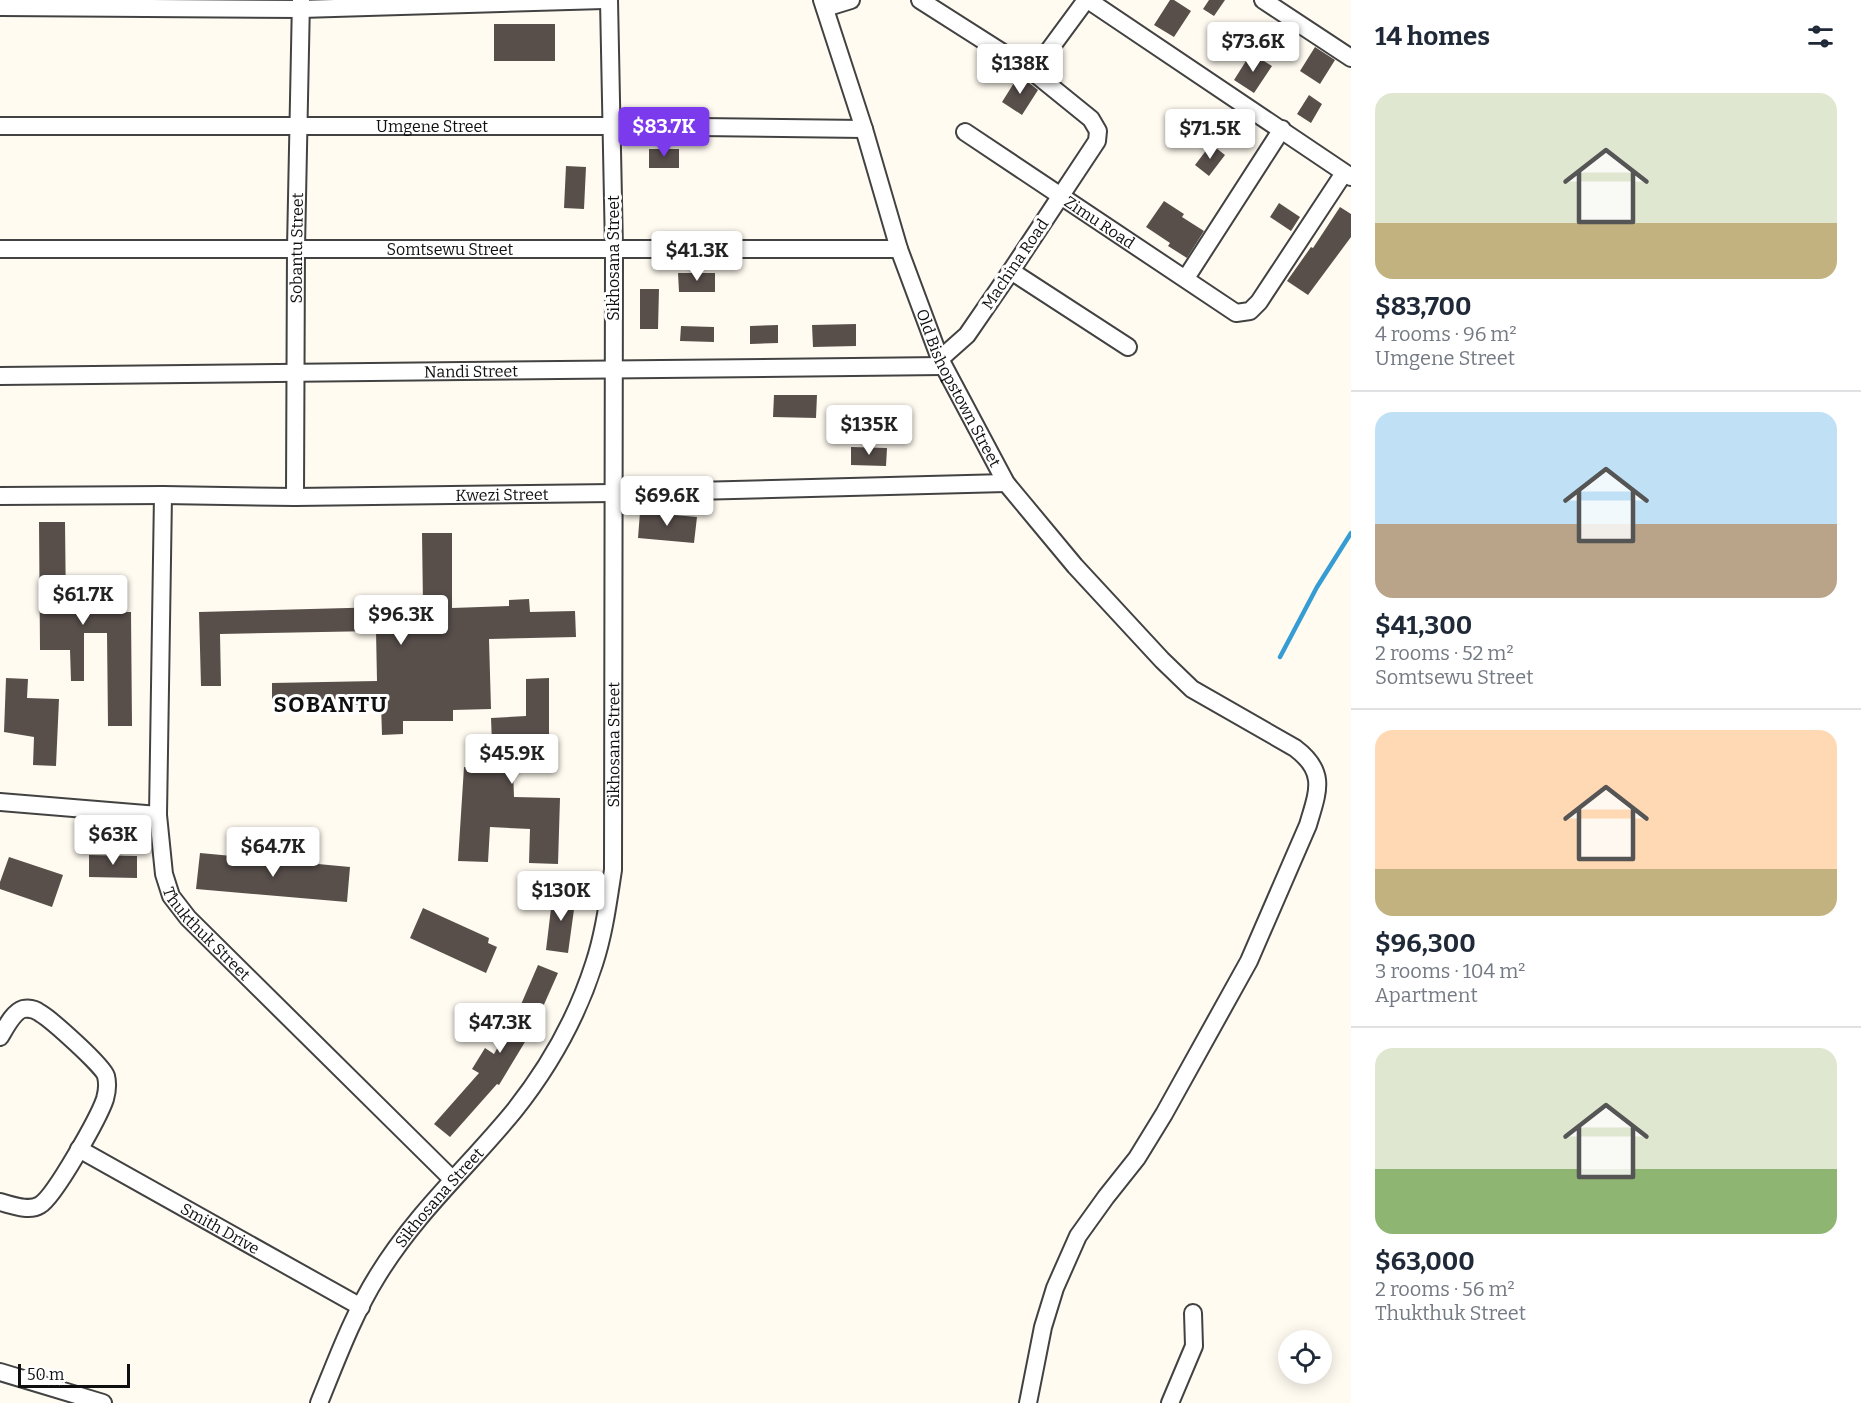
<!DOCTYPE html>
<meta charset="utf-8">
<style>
body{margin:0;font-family:Bitter,serif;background:#f2f2f3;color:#1f2937;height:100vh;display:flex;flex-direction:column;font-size:22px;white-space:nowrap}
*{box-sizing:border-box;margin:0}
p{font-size:20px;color:#747a83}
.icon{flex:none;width:33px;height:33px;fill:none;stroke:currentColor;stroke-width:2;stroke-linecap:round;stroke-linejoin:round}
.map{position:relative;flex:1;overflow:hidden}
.panel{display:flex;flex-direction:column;background:#fff;width:510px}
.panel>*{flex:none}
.tools{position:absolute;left:1278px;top:1330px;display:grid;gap:12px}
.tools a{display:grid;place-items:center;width:54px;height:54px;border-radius:50%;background:#fff;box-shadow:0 3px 15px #0003;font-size:30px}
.scale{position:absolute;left:18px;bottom:15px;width:112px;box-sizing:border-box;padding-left:6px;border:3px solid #0f0f0f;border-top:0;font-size:16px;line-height:21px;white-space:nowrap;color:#0f0f0f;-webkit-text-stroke:4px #fff;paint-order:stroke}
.price{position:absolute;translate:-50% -51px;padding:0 14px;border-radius:6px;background:#fff;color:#222;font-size:20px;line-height:39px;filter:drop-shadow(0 2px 3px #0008)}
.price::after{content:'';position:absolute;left:50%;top:36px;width:18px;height:14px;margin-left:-9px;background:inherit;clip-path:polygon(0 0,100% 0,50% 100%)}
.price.current{background:#7c3aed;color:#fff}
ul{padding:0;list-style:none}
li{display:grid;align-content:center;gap:12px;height:318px;padding:0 24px}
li+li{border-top:2px solid #e0e1e3}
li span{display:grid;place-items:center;height:186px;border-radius:18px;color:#555}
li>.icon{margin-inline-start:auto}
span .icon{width:108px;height:108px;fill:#fffc;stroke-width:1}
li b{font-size:26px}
h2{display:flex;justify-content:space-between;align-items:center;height:72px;padding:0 24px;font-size:26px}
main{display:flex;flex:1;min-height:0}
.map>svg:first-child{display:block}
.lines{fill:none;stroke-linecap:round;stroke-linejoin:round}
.stream{stroke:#369dd4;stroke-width:4.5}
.building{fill:#584f4b}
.minor-casing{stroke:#424242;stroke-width:20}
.minor{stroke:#fff;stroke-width:16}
.labels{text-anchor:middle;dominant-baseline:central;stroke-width:6;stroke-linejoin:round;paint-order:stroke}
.street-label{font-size:16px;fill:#0f0f0f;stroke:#fff}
.district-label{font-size:22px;font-weight:bold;letter-spacing:1.5px;fill:#0f0f0f;stroke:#fff}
</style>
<main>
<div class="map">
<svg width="1351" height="1403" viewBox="0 0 1351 1403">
<rect width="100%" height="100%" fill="#fffbf1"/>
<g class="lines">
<path class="stream" d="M1280,657L1317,587L1351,533"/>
</g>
<path class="building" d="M1170,0H1174L1191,11L1174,37L1154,25Z
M1209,0H1225L1214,16L1203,9Z
M494,24H555V61H494Z
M1315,47L1335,60L1320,84L1300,71Z
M1251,53L1272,66L1254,93L1234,80Z
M1019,75L1038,90L1022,115L1002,102Z
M1309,95L1322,104L1311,123L1297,114Z
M1211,144L1225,155L1209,176L1195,165Z
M649,149H679V168H649Z
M566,166L586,167L584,209L564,208Z
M1164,201L1184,214L1182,217L1204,231L1187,258L1168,246L1170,243L1146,227Z
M1279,203L1300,217L1291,231L1270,217Z
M1340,207L1351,214V237L1308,295L1287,281L1311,247L1313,248Z
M678,273H715V292H679Z
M640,289H659L658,329H640Z
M856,324V346L813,347L812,325Z
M778,325V343L750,344V326Z
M681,326L714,327V342L680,341Z
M774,395H817L816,418L773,417Z
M851,447L887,448L886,466L851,465Z
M640,512L697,517L694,543L638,538Z
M39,522H65L66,613L131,612L132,726H108L107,633H84V681H71L70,650H40Z
M422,533H452V608L509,606V600L529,599L530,612L575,611L576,637L489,639L491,709L453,710V721H403V734L382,735L381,704L345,705V699L272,701V683L377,681L376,631L220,634L221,686H201L199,612L423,606Z
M6,678L28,679L27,698L59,699L56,766L33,765L34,737L4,732Z
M549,678V769L513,770L514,797L560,798L558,864L529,863L530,829L490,827L488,862L458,861L464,767L493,769L491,718L526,716V679Z
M200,853L350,867L347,902L196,889Z
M89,855L137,856V878L89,877Z
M9,857L63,875L52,907L0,889V882Z
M553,892L576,895L568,953L546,950Z
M423,908L489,938L488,943L497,947L486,973L410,938Z
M538,965L558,973L534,1027L499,1085L497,1084L450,1137L434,1124L479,1073L472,1069L485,1048L494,1054L508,1029L510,1030Z"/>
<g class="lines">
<g class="minor-casing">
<g id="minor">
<path id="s1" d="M822,0L864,129L899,249L940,359L1006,483L1075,566L1162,660L1192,689L1295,748C1327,772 1318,791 1308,825L1249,961L1164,1114L1137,1158L1106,1197L1078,1236L1055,1288L1043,1327L1028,1403"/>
<path d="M920,0L1033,72L1091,119L1098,131L1097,141L1011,271L967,335L940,359"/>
<path d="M1088,0L1351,177"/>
<path d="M1263,0L1351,58"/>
<path d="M0,7L301,9L604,0"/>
<path d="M825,8L851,0"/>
<path d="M1033,72L1086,0"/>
<path id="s2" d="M0,126H612L864,129"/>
<path id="s3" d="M965,132L1236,313L1250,311L1259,302L1344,173"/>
<path id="s4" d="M0,249H899"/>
<path d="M1011,271L1128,347"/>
<path d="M1186,278L1282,129"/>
<path id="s5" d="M0,376L943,366"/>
<path id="s6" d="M163,495L158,815L164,874L171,896L188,918L452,1179"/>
<path id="s7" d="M0,496L163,495L295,497L613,493L1006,483"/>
<path id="s8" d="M295,497L296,248L301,0"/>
<path d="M0,802L158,815"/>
<path d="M0,1037C5,1029 13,1012 23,1009C29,1008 35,1009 40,1013C52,1020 103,1066 106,1076C108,1084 107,1092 105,1099C99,1117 55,1196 40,1205C29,1212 12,1205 0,1202"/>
<path id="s9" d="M79,1149L361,1307"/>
<path d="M0,1372L103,1403"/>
<path id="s10" d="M319,1403C337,1359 353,1315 378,1275C416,1213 469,1166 514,1111C549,1067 577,1017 594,964C604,934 608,902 613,870L614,250L609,0"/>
<path d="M1170,1403L1194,1346L1193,1313"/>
</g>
</g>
<use href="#minor" class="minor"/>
</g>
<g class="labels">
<g class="street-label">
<text stroke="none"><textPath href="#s2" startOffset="432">Umgene Street</textPath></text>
<text stroke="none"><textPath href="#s3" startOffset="162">Zimu Road</textPath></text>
<text stroke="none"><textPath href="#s8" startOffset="249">Sobantu Street</textPath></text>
<text stroke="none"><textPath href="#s4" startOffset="450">Somtsewu Street</textPath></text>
<text transform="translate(613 258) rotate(-90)">Sikhosana Street</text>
<text transform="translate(1015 264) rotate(-56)">Machina Road</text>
<text stroke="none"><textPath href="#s5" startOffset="471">Nandi Street</textPath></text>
<text stroke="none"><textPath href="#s1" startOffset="412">Old Bishopstown Street</textPath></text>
<text stroke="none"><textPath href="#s7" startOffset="502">Kwezi Street</textPath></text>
<text stroke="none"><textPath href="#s10" startOffset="744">Sikhosana Street</textPath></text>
<text stroke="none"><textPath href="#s6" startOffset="454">Thukthuk Street</textPath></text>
<text stroke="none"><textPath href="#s10" startOffset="240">Sikhosana Street</textPath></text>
<text stroke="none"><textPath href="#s9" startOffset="162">Smith Drive</textPath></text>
</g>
<g class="district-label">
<text x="331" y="704">SOBANTU</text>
</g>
</g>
</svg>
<div class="tools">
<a><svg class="icon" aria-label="locate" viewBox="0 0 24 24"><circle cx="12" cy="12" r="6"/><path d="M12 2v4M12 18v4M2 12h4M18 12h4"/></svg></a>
</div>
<div class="scale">50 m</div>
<b class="price" style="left:1253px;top:73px">$73.6K</b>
<b class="price" style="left:1020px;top:95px">$138K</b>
<b class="price current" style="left:664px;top:158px">$83.7K</b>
<b class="price" style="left:1210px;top:160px">$71.5K</b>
<b class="price" style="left:697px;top:282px">$41.3K</b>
<b class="price" style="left:869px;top:456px">$135K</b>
<b class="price" style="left:667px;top:527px">$69.6K</b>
<b class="price" style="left:83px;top:626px">$61.7K</b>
<b class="price" style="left:401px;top:646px">$96.3K</b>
<b class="price" style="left:512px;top:785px">$45.9K</b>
<b class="price" style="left:113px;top:866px">$63K</b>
<b class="price" style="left:273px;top:878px">$64.7K</b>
<b class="price" style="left:561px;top:922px">$130K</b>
<b class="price" style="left:500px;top:1054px">$47.3K</b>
</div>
<section class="panel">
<h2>14 homes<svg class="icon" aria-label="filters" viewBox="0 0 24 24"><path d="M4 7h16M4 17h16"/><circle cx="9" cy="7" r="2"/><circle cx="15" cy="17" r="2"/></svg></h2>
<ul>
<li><span style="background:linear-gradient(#dfe7d0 70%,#c2b280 0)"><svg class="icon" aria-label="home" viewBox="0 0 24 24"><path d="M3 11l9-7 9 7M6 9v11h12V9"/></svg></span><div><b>$83,700</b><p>4 rooms · 96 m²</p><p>Umgene Street</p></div></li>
<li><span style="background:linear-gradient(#bfe0f5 60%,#b9a48a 0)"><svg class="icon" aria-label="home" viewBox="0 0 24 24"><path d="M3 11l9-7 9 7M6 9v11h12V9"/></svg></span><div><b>$41,300</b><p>2 rooms · 52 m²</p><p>Somtsewu Street</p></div></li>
<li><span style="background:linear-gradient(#ffd9b3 75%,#c2b280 0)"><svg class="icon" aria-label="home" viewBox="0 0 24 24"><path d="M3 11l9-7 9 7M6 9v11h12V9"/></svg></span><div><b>$96,300</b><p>3 rooms · 104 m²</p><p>Apartment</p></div></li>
<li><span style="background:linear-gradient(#dfe7d0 65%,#8fb573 0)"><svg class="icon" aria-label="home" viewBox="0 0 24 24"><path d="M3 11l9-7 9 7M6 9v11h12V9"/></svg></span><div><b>$63,000</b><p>2 rooms · 56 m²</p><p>Thukthuk Street</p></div></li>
</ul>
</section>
</main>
